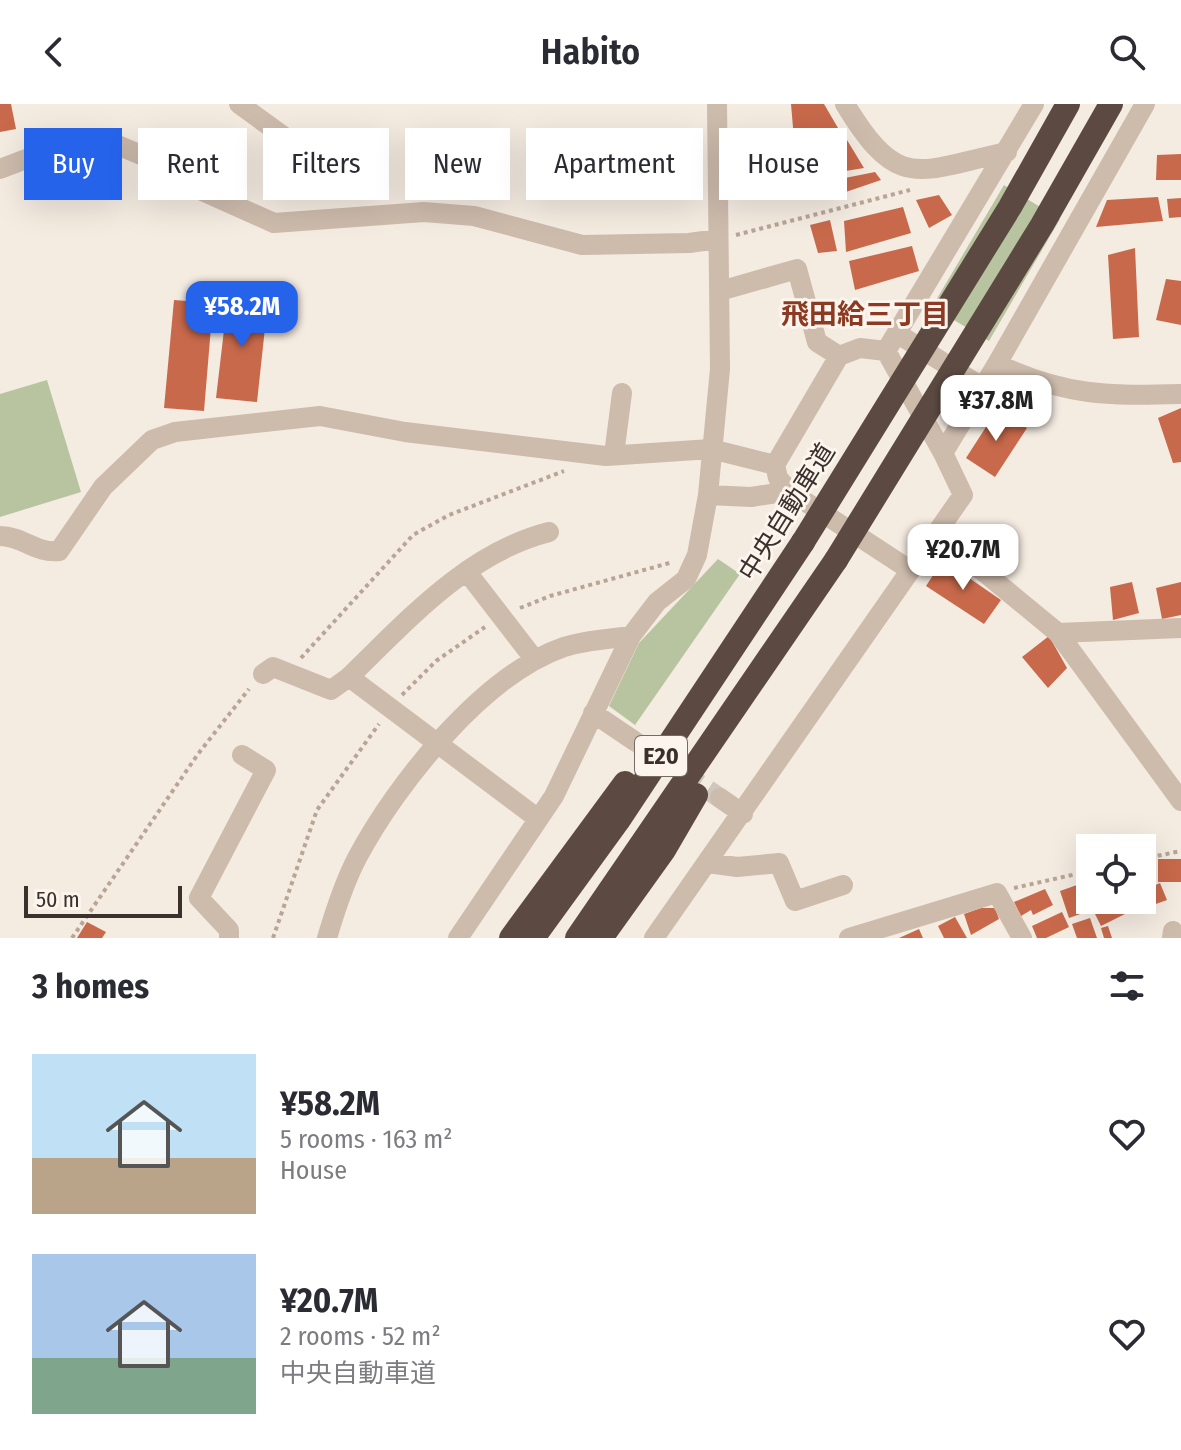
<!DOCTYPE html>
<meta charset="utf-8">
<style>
body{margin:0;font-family:"Fira Sans Condensed","Noto Sans JP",sans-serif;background:#f2f2f3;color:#2b2b33;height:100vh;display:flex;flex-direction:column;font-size:30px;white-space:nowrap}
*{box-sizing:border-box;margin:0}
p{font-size:26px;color:#7c7c81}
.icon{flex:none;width:44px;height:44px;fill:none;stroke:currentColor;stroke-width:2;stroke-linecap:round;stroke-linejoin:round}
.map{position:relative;height:834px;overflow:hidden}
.details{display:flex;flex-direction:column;background:#fff;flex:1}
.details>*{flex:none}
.hud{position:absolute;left:24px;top:24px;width:1134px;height:72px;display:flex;gap:16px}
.controls{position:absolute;left:1076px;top:730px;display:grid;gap:16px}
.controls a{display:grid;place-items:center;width:80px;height:80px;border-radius:0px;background:#fff;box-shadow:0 8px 32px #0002;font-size:40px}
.scale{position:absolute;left:24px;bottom:20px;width:158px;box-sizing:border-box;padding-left:8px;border:4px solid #3b302b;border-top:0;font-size:22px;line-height:28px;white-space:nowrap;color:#3b302b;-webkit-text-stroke:6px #fbf5ee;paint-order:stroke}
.price{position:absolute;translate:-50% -68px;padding:0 18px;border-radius:16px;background:#fff;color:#222;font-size:26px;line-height:52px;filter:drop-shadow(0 2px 4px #0008)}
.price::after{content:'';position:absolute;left:50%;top:48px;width:24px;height:18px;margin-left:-12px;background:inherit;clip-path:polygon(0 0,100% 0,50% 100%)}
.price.on{background:#2563eb;color:#fff}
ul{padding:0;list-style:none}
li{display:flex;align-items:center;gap:24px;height:200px;padding:0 32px}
li span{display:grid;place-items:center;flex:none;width:224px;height:160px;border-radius:0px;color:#555}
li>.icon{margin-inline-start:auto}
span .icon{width:96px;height:96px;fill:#fffc;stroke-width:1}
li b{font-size:34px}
h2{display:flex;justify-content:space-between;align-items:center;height:96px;padding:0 32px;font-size:34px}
.pill{padding:0 28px;border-radius:0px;background:#fff;box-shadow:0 8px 32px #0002;font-size:28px;line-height:72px}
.pill.on{background:#2563eb;color:#fff}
header{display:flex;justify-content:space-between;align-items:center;height:104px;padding:0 32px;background:#fff;font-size:36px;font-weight:600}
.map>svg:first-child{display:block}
.green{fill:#b8c4a0}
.building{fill:#c8694b}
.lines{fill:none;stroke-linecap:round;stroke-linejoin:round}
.minor-tunnel{stroke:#cfc6bd;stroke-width:20;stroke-dasharray:20 10;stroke-linecap:butt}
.path{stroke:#b9a596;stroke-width:4;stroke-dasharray:4 4;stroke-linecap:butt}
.minor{stroke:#cdbbac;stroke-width:20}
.highway{stroke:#5c4a42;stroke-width:24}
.highway-bridge{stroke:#5c4a42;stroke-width:24}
.labels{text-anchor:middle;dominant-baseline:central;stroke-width:6;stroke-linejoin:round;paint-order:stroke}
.shield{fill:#fbf5ee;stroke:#756b66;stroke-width:2}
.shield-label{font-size:24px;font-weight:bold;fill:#3b302b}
.street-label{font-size:26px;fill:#3b302b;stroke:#fbf5ee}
.neighbourhood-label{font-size:28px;font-weight:bold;fill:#8c3b22;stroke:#fbf5ee}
</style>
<header><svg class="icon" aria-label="back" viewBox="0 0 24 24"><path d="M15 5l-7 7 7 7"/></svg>Habito<svg class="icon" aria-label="search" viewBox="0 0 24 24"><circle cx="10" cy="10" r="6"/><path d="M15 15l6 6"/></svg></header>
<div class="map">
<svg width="1181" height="834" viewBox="0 0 1181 834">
<rect width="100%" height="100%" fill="#f4ebe1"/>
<path class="green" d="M1004,81L1060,115L989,237L932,203Z
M47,276L81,388L0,413V290Z
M718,455L740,470L635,621L609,602L639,539Z"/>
<path class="building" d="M0,0H11L16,25L0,28Z
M791,0H824L838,24L794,35Z
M847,36L864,64L827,70L822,45Z
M805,42L811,68L777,74L778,48Z
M1181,50V76H1156L1157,51Z
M761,54V93L736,94L739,57Z
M875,68L881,76L834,92L830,77Z
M939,91L952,111L929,124L916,96Z
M1158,93L1163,117L1096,123L1107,96Z
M1181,94V113L1169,114L1167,95Z
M903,103L911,129L846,148L844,117Z
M830,116L837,147L818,149L810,121Z
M912,142L919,167L855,186L849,157Z
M1135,144L1139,233L1113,235L1108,151Z
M1166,175L1181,177V221L1156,216Z
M228,192L268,196L257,298L216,294Z
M174,196L213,199L204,307L164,304Z
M1181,304V358L1173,359L1158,314Z
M997,306L1027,324L995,373L966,354Z
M943,456L1001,496L984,520L926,482Z
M1132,478L1139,509L1113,516L1110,483Z
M1181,478V511L1162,515L1156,484Z
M1049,532L1067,564L1048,584L1022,553Z
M1158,755H1181V778H1158Z
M1160,779L1167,796L1153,801L1147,785Z
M1077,781L1086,808L1069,814L1060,787Z
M1045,785L1053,801L1033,811L1031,806L1021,812L1014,798Z
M1090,790V796H1138L1141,802L1101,822L1086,792Z
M981,804H995L999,815L971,831L964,810Z
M1062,808L1069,823L1046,834H1037L1032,822Z
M955,813L967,834H944L938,822Z
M1090,814L1097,834H1077L1072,820Z
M87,818L106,828L102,834H77Z
M1108,822L1112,834H1104L1101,824Z
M919,825L923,834H899Z"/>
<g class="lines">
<path class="minor-tunnel" d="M633,636L720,694"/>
<path class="path" d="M736,131L910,86
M520,504L550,492L673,458
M301,554L413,431L449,411L564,367
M402,591L436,557L485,523
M1142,755L1181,747
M1014,784L1090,767
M72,834L198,650L249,585
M273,834L317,706L379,620"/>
<path class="minor" d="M239,0L293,39
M845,0C899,89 917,67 1007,48
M1145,0L997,260C1065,292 1107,292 1181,290
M0,65L68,39L108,37L153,56L198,85L274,119L424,108L474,112L582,141L689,139L718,135
M720,187L797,165L817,238L839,252L860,244L886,247L1034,0
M898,230L982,283
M886,247L943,349
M614,351L622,289
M775,361L839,252
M708,391L751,393L789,387
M0,432C23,432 36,450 59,447L103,383L152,336L175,328L320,312L405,328L606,352L711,345L775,361L778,374L789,387L910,466
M934,432L967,454L1058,529L1181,697
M467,468L535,556
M1058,529L1181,524
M263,570L273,563L331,586L349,573L537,714
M349,573C408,516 467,449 549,428
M593,609L633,636
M720,694L743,710
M708,759L737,763L779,759L795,797L843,781
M229,834V826L199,794L266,666L242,651
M327,834C335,807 344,779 357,754C397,679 483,571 564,543C585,536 610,535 631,532
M458,834L554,692L631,532L657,498L686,475L697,451L708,391L720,265L717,0
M654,834L963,391L943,349L997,260
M849,834L997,789L1022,834
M1172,834L1173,827"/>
<path class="highway" d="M511,834L625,679
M533,834L618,717L803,438
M577,834L836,456
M601,834L664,746L696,691"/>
<path class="highway-bridge" d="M803,438L1010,103L1068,0
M836,456L1042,121L1111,0"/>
</g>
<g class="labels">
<rect class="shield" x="635" y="632" width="52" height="40" rx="6"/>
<g class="shield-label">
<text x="661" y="652">E20</text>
</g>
<g class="street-label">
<text transform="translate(787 408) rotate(-58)">中央自動車道</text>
</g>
<g class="neighbourhood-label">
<text x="865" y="210">飛田給三丁目</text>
</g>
</g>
</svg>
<div class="controls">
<a><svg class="icon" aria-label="locate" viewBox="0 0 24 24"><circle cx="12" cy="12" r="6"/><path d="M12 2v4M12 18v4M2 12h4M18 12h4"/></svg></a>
</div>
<div class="scale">50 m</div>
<b class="price on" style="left:242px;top:245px">¥58.2M</b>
<b class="price" style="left:996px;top:339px">¥37.8M</b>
<b class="price" style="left:963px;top:488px">¥20.7M</b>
<div class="hud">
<a class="pill on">Buy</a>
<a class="pill">Rent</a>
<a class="pill">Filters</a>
<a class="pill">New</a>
<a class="pill">Apartment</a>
<a class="pill">House</a>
</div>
</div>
<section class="details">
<h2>3 homes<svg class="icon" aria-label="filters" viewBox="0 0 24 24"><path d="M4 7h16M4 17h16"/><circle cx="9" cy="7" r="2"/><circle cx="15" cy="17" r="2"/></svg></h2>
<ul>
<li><span style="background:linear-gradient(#bfe0f5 65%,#b9a48a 0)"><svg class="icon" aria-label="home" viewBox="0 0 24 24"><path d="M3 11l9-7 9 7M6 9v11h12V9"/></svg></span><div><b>¥58.2M</b><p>5 rooms · 163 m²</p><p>House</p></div><svg class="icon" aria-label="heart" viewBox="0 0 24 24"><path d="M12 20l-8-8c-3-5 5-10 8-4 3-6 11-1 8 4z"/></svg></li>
<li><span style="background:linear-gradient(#a9c7e8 65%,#7fa58c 0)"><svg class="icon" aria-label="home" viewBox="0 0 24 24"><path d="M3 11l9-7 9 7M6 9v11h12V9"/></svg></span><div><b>¥20.7M</b><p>2 rooms · 52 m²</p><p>中央自動車道</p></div><svg class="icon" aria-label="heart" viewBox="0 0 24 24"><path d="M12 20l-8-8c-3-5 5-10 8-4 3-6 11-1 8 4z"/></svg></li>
</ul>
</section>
